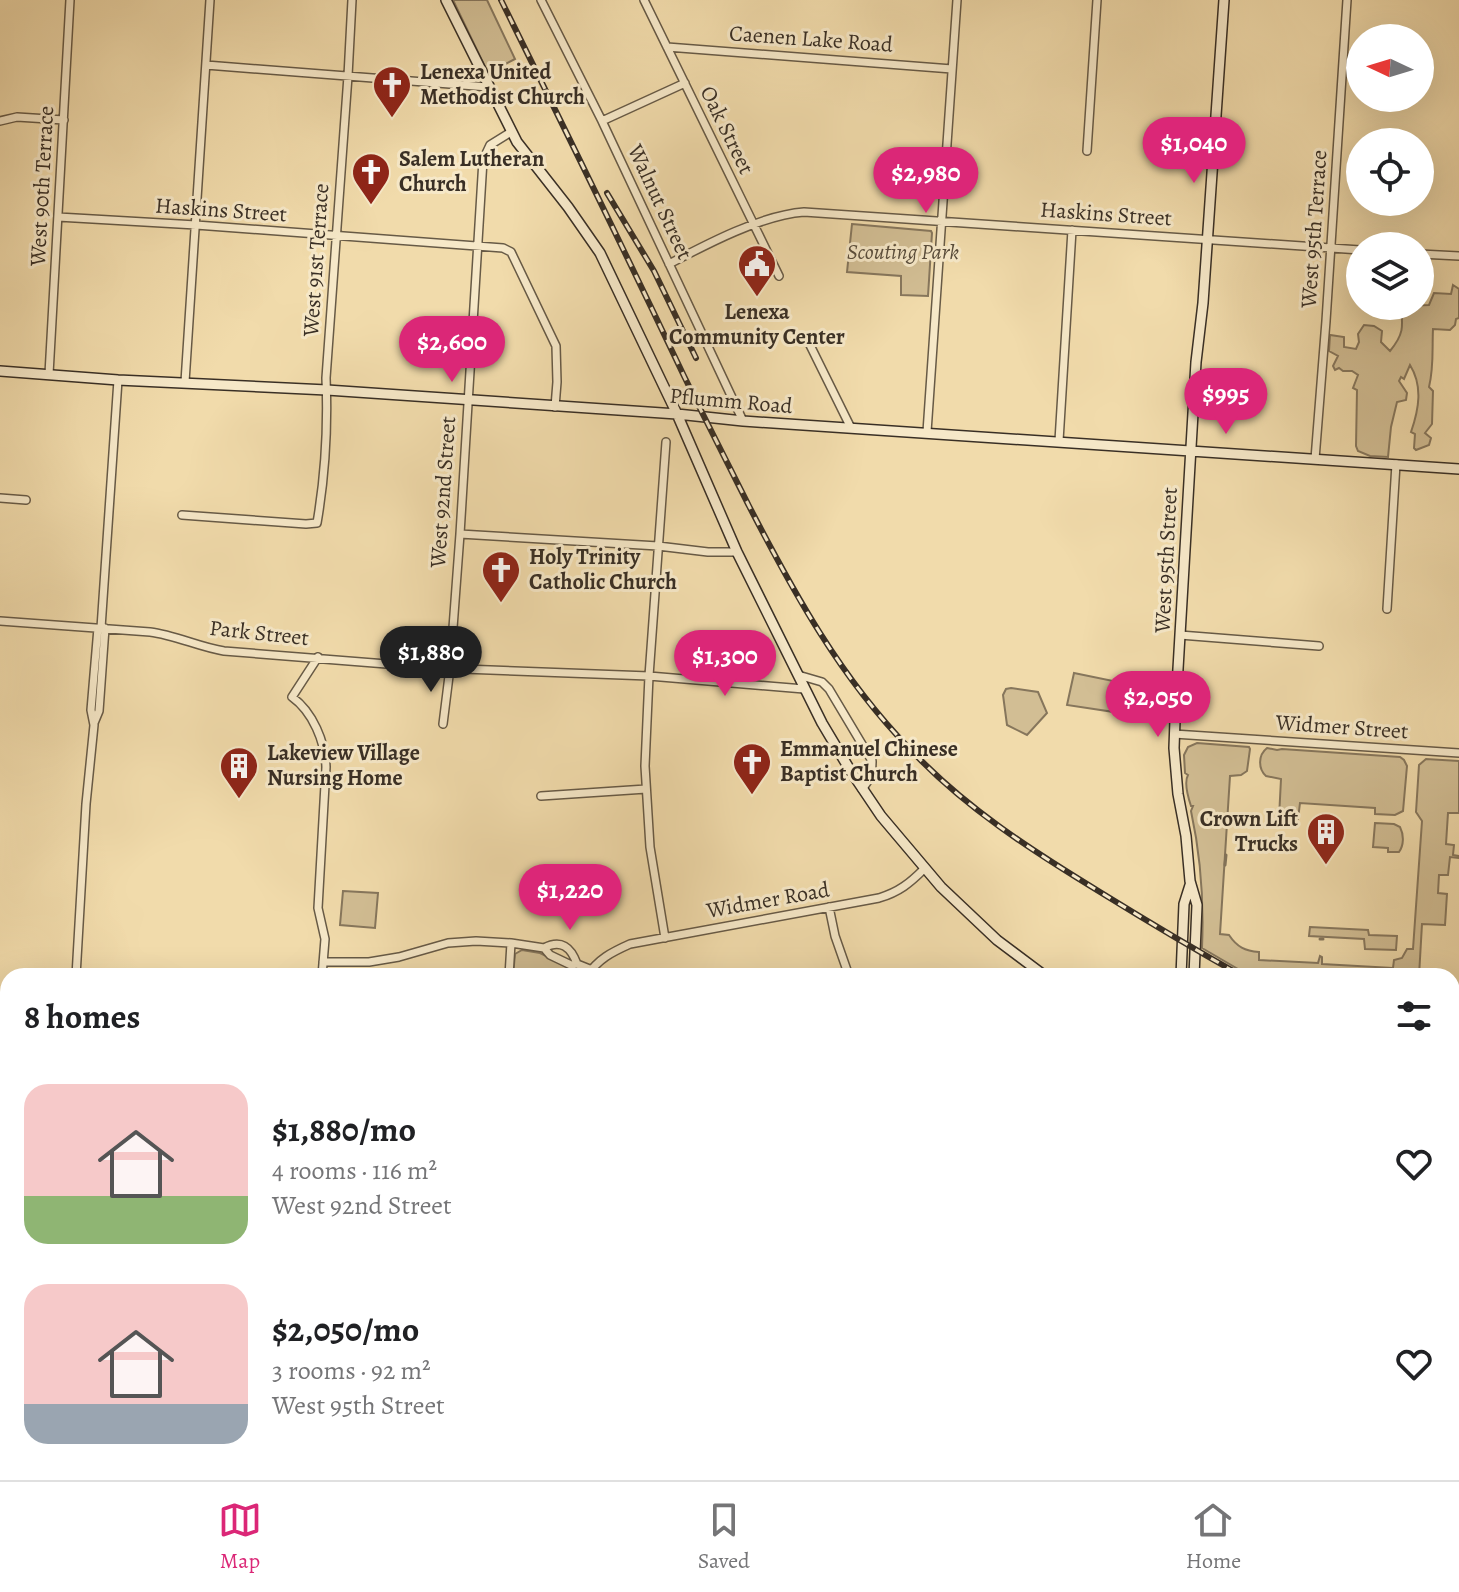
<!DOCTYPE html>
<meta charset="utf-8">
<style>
body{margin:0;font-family:Alegreya,serif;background:#f2f2f2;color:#202124;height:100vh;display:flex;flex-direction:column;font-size:30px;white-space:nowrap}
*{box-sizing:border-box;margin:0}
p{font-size:26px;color:#757577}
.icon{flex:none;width:44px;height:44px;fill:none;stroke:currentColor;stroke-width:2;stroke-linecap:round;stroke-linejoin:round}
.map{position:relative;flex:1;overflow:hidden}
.details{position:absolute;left:0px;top:968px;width:1460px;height:512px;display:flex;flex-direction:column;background:#fff;border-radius:24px 24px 0 0;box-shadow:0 8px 32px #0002}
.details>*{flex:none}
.needle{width:52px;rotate:274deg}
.buttons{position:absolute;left:1346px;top:24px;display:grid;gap:16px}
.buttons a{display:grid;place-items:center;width:88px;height:88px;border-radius:50%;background:#fff;box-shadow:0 8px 32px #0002;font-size:40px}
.price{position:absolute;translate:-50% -68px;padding:0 18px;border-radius:28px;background:#db2777;color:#fff;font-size:26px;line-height:52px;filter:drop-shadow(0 2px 4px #0008)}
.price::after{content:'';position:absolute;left:50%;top:48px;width:24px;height:18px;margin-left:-12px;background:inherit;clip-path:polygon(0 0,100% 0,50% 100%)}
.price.current{background:#222;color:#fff}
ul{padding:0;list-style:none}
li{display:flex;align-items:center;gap:24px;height:200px;padding:0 24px}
li span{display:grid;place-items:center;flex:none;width:224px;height:160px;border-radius:24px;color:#555}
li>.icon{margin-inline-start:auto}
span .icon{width:96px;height:96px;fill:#fffc;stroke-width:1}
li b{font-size:34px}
h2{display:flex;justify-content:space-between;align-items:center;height:96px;padding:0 24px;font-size:34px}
.menu{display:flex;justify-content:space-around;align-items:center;height:112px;border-top:2px solid #e0e0e0;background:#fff;font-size:22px;color:#757577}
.menu a{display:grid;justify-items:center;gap:4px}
.menu .current{color:#db2777}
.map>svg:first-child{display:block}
.green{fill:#d2be94;stroke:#86765c;stroke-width:2}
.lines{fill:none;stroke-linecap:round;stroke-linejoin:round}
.stream{stroke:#82735a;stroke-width:3}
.minor-casing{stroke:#675a46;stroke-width:10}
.secondary-casing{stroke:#392f25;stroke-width:12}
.minor{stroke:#f6e8c8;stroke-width:7}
.secondary{stroke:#f6e8c8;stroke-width:9}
.rail-casing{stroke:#392f25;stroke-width:6}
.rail{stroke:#f6e8c8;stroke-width:3;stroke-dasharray:9;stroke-linecap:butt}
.labels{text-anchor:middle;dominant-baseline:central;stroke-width:6;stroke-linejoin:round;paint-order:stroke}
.street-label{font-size:22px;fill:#392f25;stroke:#f6e8c8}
.poi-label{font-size:22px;font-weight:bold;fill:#392f25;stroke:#f6e8c8;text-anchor:start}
.park-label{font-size:22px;font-style:italic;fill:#584c3b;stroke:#f6e8c8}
</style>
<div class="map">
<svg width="1459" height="1480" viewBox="0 0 1459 1480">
<rect width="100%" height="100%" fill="#f1dbab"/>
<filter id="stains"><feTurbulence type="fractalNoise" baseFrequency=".0025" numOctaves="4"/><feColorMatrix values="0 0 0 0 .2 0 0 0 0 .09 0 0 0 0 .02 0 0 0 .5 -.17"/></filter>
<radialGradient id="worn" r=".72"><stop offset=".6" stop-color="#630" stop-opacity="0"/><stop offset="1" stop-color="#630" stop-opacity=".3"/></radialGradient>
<path class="green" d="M453,0H487L515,59L488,73Z
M852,224L931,231L932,233L928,296L901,295V276L847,272Z
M1453,285L1459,289V318L1456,319L1455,325L1450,330L1433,329C1432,349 1434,367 1429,387L1433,391L1432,424L1425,433L1431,438L1429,445L1416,450L1414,448L1415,434L1411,432C1419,409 1423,386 1410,365L1404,379L1401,377L1399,381L1407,393L1406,400L1397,402L1391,427L1388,457L1370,456L1358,451L1356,446L1357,390L1353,388L1358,375L1352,371H1343L1339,368L1335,370L1333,366L1338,356L1329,351L1330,335L1344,337V347L1356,349L1359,342L1358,334L1364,325L1374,326L1382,331L1381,342L1390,351C1404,334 1403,327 1401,306L1429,305L1434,293L1451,294Z
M1074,673L1118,682L1114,712L1067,705Z
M1011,688L1038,692L1047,713L1027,735L1007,725L1003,695L1006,689Z
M1197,743L1249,747L1250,749L1247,771L1241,775L1230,776L1220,934L1229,935C1237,947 1245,951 1259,952V960L1318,963L1320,956L1322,957V964L1393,968L1394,960L1402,958L1407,949H1413L1422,821L1416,812L1419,765L1426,759L1459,761V813H1448L1446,844L1454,845L1453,855L1459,856V858L1450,857L1448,875H1439L1438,893L1447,894L1445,925L1422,924L1419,976H1250L1202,948C1204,902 1201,857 1191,811L1193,806H1191C1188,797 1184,782 1188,775L1185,773L1184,755L1188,747Z
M1267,748L1277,750L1282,749L1400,757L1404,760L1407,766L1403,811L1395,815L1375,814V808L1300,803L1298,819L1279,818L1281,779L1266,776C1258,769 1258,755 1267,748Z
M1375,823L1394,824L1400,827C1404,835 1404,845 1399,852H1388V848L1373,847Z
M343,891L378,893L375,928L340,925Z
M1310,927L1368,930L1369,935L1397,936L1396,950L1365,949L1364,939L1309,936Z
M522,950L540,953L577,971L579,976H513L515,954Z"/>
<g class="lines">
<path class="stream" d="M1225,865L1226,855
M1320,939H1323"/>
<g class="minor-casing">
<path id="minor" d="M541,0L602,121L743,421
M644,0L779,276
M667,47L952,69
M206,65L488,87
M0,121L17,117L64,120
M602,121L685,83
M1087,151L1097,0
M58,217L196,225L503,248L511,252L556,346L557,382L555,407
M1420,254L1459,256
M669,264C707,244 762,215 804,212L1360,250
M806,337L851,428
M49,374L70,0
M185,382L210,0
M927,432L957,0
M1059,441L1072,230
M1315,459L1326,321L1347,0
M0,498L26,500
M182,515L306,524L317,523C325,476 328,425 326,378L348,76L352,0
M460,534L658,546L708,552H737
M1387,609L1396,464
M0,621L150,632C175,635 199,647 224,651L437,668L649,676L804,689
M101,628L118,380
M1180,635L1319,646
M318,657L292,697C313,712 325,742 326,767L318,908L325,939L322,976
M798,675L822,682L829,689L872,761C872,773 870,780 862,789
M94,723L99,711L105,628
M443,724L450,668L460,534L483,160L490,145L511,132
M1174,734L1459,753
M541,796L646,789
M829,907L835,936L849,976
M665,938L650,847L645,766L649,676L666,442
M544,948C561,939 571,947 577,964
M323,962H369L399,957L448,943L476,941L511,943L544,948L550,955L571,965L577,964L592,970
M76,976L86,804L94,725L91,710L98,628
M509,976L511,943
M587,976C598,959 612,952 630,944L879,898C899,892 910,883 924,869
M0,1033L8,1023
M0,1192L8,1193
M0,1323L8,1325
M0,1448H8
M256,1472L359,1480
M51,1480L52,1472
M161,1480V1472
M547,1480L548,1472
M1122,1480L1123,1472"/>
</g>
<g class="secondary-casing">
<path id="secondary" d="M446,0L517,142L568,207L600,253L677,414L737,552L822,723L850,770L881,816L941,887L997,940L1045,976
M0,371L118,380L327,390L677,414L743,421L1459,469
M1181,976L1184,904L1190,885
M1194,976L1197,905L1190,881L1186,836L1178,794L1174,748L1175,720L1196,362L1203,303L1224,0
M1452,1156L1459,1159
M1153,1480L1154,1472"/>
</g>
<use href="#minor" class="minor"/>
<use href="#secondary" class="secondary"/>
<g class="rail-casing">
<path id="rail" d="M501,0C563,125 624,250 684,376C705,419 727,462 749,506C794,593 840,677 909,748C964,807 1031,850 1100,892C1147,921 1194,949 1242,976
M607,193L654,271L696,358
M1452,1080L1459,1084
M1452,1109L1459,1113"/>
</g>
<use href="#rail" class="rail"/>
</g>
<defs>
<g id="church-pin" transform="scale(2)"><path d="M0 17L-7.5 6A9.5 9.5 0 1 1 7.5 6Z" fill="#8f2418" stroke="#f6e8c8"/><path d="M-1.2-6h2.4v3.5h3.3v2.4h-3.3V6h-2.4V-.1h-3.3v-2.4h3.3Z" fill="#fff"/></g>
<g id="civic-pin" transform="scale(2)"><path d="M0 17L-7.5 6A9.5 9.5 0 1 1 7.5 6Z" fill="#8f2418" stroke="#f6e8c8"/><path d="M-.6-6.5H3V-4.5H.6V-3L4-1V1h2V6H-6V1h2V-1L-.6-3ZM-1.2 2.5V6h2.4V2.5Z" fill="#fff"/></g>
<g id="building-pin" transform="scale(2)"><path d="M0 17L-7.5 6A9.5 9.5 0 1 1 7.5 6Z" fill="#8f2418" stroke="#f6e8c8"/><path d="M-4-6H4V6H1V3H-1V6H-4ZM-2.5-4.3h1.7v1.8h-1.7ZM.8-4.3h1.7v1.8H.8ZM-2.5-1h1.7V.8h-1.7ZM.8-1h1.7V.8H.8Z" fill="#fff"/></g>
</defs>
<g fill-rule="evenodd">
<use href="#church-pin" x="392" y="85"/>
<use href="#church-pin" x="371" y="172"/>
<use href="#civic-pin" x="757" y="264"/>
<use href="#church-pin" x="501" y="570"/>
<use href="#church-pin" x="752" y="762"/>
<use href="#building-pin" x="239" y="766"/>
<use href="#building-pin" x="1326" y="832"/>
</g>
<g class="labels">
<g class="street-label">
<text transform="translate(811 39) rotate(4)">Caenen Lake Road</text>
<text transform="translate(727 130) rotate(64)">Oak Street</text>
<text transform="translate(42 186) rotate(-87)">West 90th Terrace</text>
<text transform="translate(660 202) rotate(65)">Walnut Street</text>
<text transform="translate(221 210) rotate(4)">Haskins Street</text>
<text transform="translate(1106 214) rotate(4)">Haskins Street</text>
<text transform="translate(1314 229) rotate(-86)">West 95th Terrace</text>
<text transform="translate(316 260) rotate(-86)">West 91st Terrace</text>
<text transform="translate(731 401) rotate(5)">Pflumm Road</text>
<text transform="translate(443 492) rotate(-86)">West 92nd Street</text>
<text transform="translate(1166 560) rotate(-87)">West 95th Street</text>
<text transform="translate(259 633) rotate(6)">Park Street</text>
<text transform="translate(1342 727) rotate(4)">Widmer Street</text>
<text transform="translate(768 900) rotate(-10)">Widmer Road</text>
</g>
<g class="poi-label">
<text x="420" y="72">Lenexa United<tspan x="420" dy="25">Methodist Church</tspan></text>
<text x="399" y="159">Salem Lutheran<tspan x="399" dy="25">Church</tspan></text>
<text x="757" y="312" text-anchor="middle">Lenexa<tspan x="757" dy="25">Community Center</tspan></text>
<text x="529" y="557">Holy Trinity<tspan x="529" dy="25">Catholic Church</tspan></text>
<text x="780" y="749">Emmanuel Chinese<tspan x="780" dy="25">Baptist Church</tspan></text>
<text x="267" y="753">Lakeview Village<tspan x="267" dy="25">Nursing Home</tspan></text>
<text x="1298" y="819" text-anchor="end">Crown Lift<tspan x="1298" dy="25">Trucks</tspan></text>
</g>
<g class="park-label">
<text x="903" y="252">Scouting Park</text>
</g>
</g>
<rect width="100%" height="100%" filter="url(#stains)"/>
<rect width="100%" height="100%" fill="url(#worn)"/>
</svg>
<div class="buttons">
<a><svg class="needle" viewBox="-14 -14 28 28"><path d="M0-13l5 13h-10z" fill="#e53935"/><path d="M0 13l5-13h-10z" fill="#757577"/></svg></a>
<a><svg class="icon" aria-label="locate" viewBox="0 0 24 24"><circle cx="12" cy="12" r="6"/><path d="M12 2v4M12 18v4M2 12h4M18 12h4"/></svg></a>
<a><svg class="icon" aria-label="layers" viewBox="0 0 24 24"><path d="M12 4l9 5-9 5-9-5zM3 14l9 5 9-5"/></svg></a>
</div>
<b class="price" style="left:1194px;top:185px">$1,040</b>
<b class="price" style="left:926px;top:215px">$2,980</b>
<b class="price" style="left:452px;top:384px">$2,600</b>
<b class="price" style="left:1226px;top:436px">$995</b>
<b class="price current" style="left:431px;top:694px">$1,880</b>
<b class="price" style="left:725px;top:698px">$1,300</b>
<b class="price" style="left:1158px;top:739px">$2,050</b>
<b class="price" style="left:570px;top:932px">$1,220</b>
<section class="details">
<h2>8 homes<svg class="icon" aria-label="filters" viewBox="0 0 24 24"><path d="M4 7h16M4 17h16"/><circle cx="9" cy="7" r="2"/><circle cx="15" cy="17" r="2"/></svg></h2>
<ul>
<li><span style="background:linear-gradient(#f6c9c9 70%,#8fb573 0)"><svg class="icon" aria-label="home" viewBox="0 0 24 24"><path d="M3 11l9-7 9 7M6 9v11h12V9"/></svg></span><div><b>$1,880/mo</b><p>4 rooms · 116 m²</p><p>West 92nd Street</p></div><svg class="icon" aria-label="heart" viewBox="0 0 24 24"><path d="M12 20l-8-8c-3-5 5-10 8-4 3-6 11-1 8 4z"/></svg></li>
<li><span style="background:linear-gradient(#f6c9c9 75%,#9aa5b1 0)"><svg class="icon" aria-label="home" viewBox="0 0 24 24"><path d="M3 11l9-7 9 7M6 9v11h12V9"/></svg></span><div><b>$2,050/mo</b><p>3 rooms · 92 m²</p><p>West 95th Street</p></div><svg class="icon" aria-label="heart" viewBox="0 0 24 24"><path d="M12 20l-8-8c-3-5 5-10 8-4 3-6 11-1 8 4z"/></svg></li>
</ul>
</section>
</div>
<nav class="menu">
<a class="current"><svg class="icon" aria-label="map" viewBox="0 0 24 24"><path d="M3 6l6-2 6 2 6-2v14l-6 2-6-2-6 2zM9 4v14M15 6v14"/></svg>Map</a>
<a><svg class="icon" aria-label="saved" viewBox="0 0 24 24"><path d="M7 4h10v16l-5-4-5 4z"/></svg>Saved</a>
<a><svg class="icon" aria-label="home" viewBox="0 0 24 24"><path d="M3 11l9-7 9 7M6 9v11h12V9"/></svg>Home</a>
</nav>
